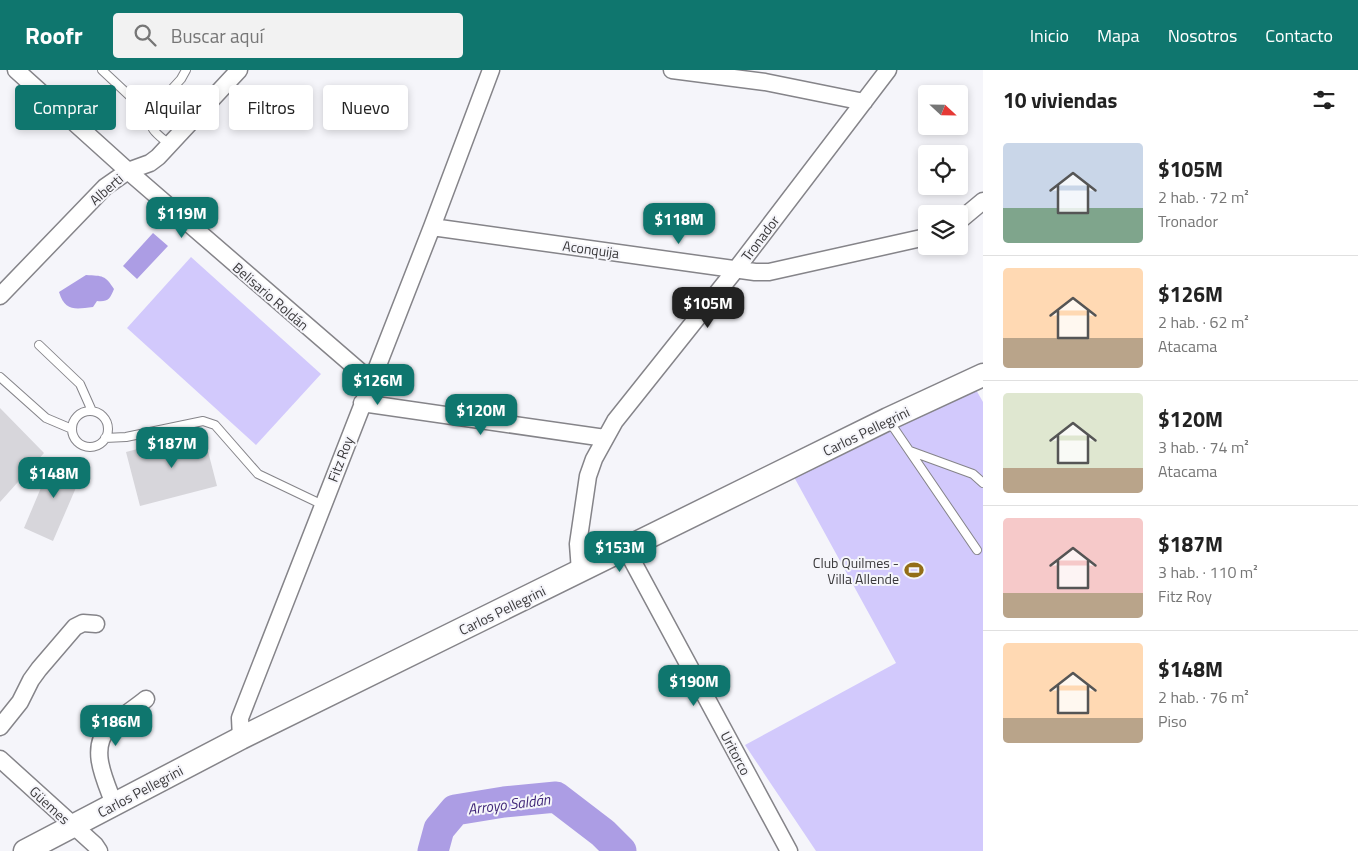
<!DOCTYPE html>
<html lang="es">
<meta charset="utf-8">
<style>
body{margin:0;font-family:"Titillium Web",sans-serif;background:#f2f2f2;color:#222;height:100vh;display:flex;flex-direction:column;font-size:19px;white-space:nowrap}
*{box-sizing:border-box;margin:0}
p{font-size:16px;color:#767676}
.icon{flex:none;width:28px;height:28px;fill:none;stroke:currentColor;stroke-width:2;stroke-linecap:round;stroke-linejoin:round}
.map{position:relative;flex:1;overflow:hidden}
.panel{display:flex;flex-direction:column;background:#fff;width:375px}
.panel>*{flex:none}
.top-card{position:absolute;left:15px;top:15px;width:475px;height:45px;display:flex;gap:10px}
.needle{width:32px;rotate:112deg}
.fabs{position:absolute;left:918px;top:15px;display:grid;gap:10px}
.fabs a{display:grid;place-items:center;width:50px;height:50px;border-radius:5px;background:#fff;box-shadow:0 2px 8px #0003;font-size:25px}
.price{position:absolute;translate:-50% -42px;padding:0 11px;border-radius:10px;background:#0f766e;color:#fff;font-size:16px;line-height:32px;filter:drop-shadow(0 1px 2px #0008)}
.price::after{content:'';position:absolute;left:50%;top:30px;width:15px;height:11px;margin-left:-8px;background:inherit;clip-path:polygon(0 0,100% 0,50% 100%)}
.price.selected{background:#222;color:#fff}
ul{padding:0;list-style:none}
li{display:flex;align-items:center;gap:15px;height:125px;padding:0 20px}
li+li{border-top:1px solid #e0e0e0}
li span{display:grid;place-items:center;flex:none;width:140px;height:100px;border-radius:5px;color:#555}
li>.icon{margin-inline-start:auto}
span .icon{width:60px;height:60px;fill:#fffc;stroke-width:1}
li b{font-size:21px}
h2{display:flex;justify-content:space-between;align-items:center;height:60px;padding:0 20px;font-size:21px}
.chip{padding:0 18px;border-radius:5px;background:#fff;box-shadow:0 2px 8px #0003;font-size:18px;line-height:45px}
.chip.selected{background:#0f766e;color:#fff}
header{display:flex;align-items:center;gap:30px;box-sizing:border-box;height:70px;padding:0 25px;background:#0f766e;color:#fff}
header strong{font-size:24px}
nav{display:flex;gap:28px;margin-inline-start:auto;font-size:18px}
.search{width:350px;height:45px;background:#f2f2f2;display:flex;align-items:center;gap:12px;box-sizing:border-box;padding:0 18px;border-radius:5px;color:#767676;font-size:19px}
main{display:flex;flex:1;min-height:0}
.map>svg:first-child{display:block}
.green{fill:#d2c9fc}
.water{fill:#ac9de4}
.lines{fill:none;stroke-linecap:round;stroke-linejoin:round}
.river{stroke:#ac9de4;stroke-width:31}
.building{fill:#d7d6db}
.service-casing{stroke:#858489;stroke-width:10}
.minor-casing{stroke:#858489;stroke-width:19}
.secondary-casing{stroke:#858489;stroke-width:25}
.service{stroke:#fff;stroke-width:8}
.minor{stroke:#fff;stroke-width:16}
.secondary{stroke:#fff;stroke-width:22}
.labels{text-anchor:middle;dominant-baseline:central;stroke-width:4;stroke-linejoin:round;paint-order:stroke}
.street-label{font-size:14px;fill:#3a393b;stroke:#f5f5fa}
.poi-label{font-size:14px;fill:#3a393b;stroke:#f5f5fa;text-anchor:end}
.water-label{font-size:15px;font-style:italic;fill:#422879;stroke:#f5f5fa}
</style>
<header>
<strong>Roofr</strong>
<div class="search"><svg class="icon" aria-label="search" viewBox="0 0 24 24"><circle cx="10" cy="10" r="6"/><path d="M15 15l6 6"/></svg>Buscar aquí</div>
<nav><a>Inicio</a><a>Mapa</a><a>Nosotros</a><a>Contacto</a></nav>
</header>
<main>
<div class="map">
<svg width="983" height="781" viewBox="0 0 983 781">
<rect width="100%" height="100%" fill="#f5f5fa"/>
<path class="green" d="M191,187L321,304L256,375L127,258Z
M975,318L983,332V781H816L745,675L896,593L794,407Z"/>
<path class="water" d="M153,163L168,176L137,209L123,196Z
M86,205C103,206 105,205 114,219C110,229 108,232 97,231L93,237C76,239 65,242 59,222Z"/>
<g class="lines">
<path class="river" d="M433,781L439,759L455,740L504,732L556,727L603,763L621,781"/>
</g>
<path class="building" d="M0,338L44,383L0,432Z
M203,362L217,416L140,436L126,382Z
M54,387L84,399L53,471L24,458Z"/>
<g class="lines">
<g class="service-casing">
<path id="service" d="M102,0L149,44
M170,75C159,65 149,61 149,44L181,9L186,0
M39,275L80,314L92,341
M0,307L46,348L72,359
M72 359a18 18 0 1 1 36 0a18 18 0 1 1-36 0Z
M889,351L977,480
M105,368L126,367L203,351L215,355L258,404L323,435
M910,381L973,404L983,413"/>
</g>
<g class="minor-casing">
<path id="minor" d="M16,0L128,101L371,311
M672,0L765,12L864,32
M959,151L983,131
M432,157L755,202H769L926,167
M0,226L105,117L128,101L150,93L158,87L239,0
M362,333L605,368
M626,479L789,781
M580,501L578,474L588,406L594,389L615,351L737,198L888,0
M0,657L20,632L31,610L39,599L75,557L83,553L96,554
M241,668L240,648L432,157L491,0
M0,689L95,775L99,781
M114,734C106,712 88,678 109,658C120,647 134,639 146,629"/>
</g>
<g class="secondary-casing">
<path id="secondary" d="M25,781L241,668L888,349L983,305"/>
</g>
<use href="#service" class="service"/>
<use href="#minor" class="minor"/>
<use href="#secondary" class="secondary"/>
</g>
<defs>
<g id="stadium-bare" transform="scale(1.5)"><path d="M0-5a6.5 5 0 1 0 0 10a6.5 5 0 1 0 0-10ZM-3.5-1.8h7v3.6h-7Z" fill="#936e17" stroke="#f5f5fa" stroke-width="2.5" paint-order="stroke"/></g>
</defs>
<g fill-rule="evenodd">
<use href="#stadium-bare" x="914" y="500"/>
</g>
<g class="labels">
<g class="street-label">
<text transform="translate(106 119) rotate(-41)">Alberti</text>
<text transform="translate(760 168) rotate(-53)">Tronador</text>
<text transform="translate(591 179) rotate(8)">Aconquija</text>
<text transform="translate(271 226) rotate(41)">Belisario Roldán</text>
<text transform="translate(866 361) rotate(-26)">Carlos Pellegrini</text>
<text transform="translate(340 389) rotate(-69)">Fitz Roy</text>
<text transform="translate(502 540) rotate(-26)">Carlos Pellegrini</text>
<text transform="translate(736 683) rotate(62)">Uritorco</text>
<text transform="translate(140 721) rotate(-28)">Carlos Pellegrini</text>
<text transform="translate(50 735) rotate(43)">Güemes</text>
</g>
<g class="poi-label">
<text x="899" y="492">Club Quilmes -<tspan x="899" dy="16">Villa Allende</tspan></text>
</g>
<g class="water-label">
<text transform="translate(509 734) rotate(-7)">Arroyo Saldán</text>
</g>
</g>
</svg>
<div class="fabs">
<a><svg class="needle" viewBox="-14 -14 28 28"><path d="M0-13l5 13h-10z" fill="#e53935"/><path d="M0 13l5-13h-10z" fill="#767676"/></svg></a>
<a><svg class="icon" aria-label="locate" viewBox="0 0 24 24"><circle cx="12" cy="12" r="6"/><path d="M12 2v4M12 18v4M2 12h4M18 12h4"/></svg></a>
<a><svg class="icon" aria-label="layers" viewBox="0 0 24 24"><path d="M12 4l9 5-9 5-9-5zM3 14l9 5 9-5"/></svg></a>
</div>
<b class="price" style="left:182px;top:169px">$119M</b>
<b class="price" style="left:679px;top:175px">$118M</b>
<b class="price selected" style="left:708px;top:259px">$105M</b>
<b class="price" style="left:378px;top:336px">$126M</b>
<b class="price" style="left:481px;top:366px">$120M</b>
<b class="price" style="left:172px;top:399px">$187M</b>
<b class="price" style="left:54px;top:429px">$148M</b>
<b class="price" style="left:620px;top:503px">$153M</b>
<b class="price" style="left:694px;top:637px">$190M</b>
<b class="price" style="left:116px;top:677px">$186M</b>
<div class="top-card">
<a class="chip selected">Comprar</a>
<a class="chip">Alquilar</a>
<a class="chip">Filtros</a>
<a class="chip">Nuevo</a>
</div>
</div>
<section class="panel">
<h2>10 viviendas<svg class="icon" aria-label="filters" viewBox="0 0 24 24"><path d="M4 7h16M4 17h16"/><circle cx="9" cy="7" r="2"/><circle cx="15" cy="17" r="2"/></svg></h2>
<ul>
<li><span style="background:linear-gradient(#c9d6e8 65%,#7fa58c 0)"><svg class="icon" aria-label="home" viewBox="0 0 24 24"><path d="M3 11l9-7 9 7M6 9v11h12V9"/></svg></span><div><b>$105M</b><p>2 hab. · 72 m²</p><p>Tronador</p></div></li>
<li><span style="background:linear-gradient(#ffd9b3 70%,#b9a48a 0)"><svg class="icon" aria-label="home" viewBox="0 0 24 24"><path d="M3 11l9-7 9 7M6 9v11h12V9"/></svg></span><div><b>$126M</b><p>2 hab. · 62 m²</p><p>Atacama</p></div></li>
<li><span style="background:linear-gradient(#dfe7d0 75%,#b9a48a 0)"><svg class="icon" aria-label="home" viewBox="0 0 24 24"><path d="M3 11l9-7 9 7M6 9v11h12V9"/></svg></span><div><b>$120M</b><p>3 hab. · 74 m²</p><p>Atacama</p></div></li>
<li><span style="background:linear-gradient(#f6c9c9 75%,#b9a48a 0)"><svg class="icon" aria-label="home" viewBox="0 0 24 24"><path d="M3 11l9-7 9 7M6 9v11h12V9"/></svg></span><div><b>$187M</b><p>3 hab. · 110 m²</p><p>Fitz Roy</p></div></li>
<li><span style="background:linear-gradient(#ffd9b3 75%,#b9a48a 0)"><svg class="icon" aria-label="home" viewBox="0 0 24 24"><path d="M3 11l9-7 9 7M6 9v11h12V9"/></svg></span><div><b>$148M</b><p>2 hab. · 76 m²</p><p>Piso</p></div></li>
</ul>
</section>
</main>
